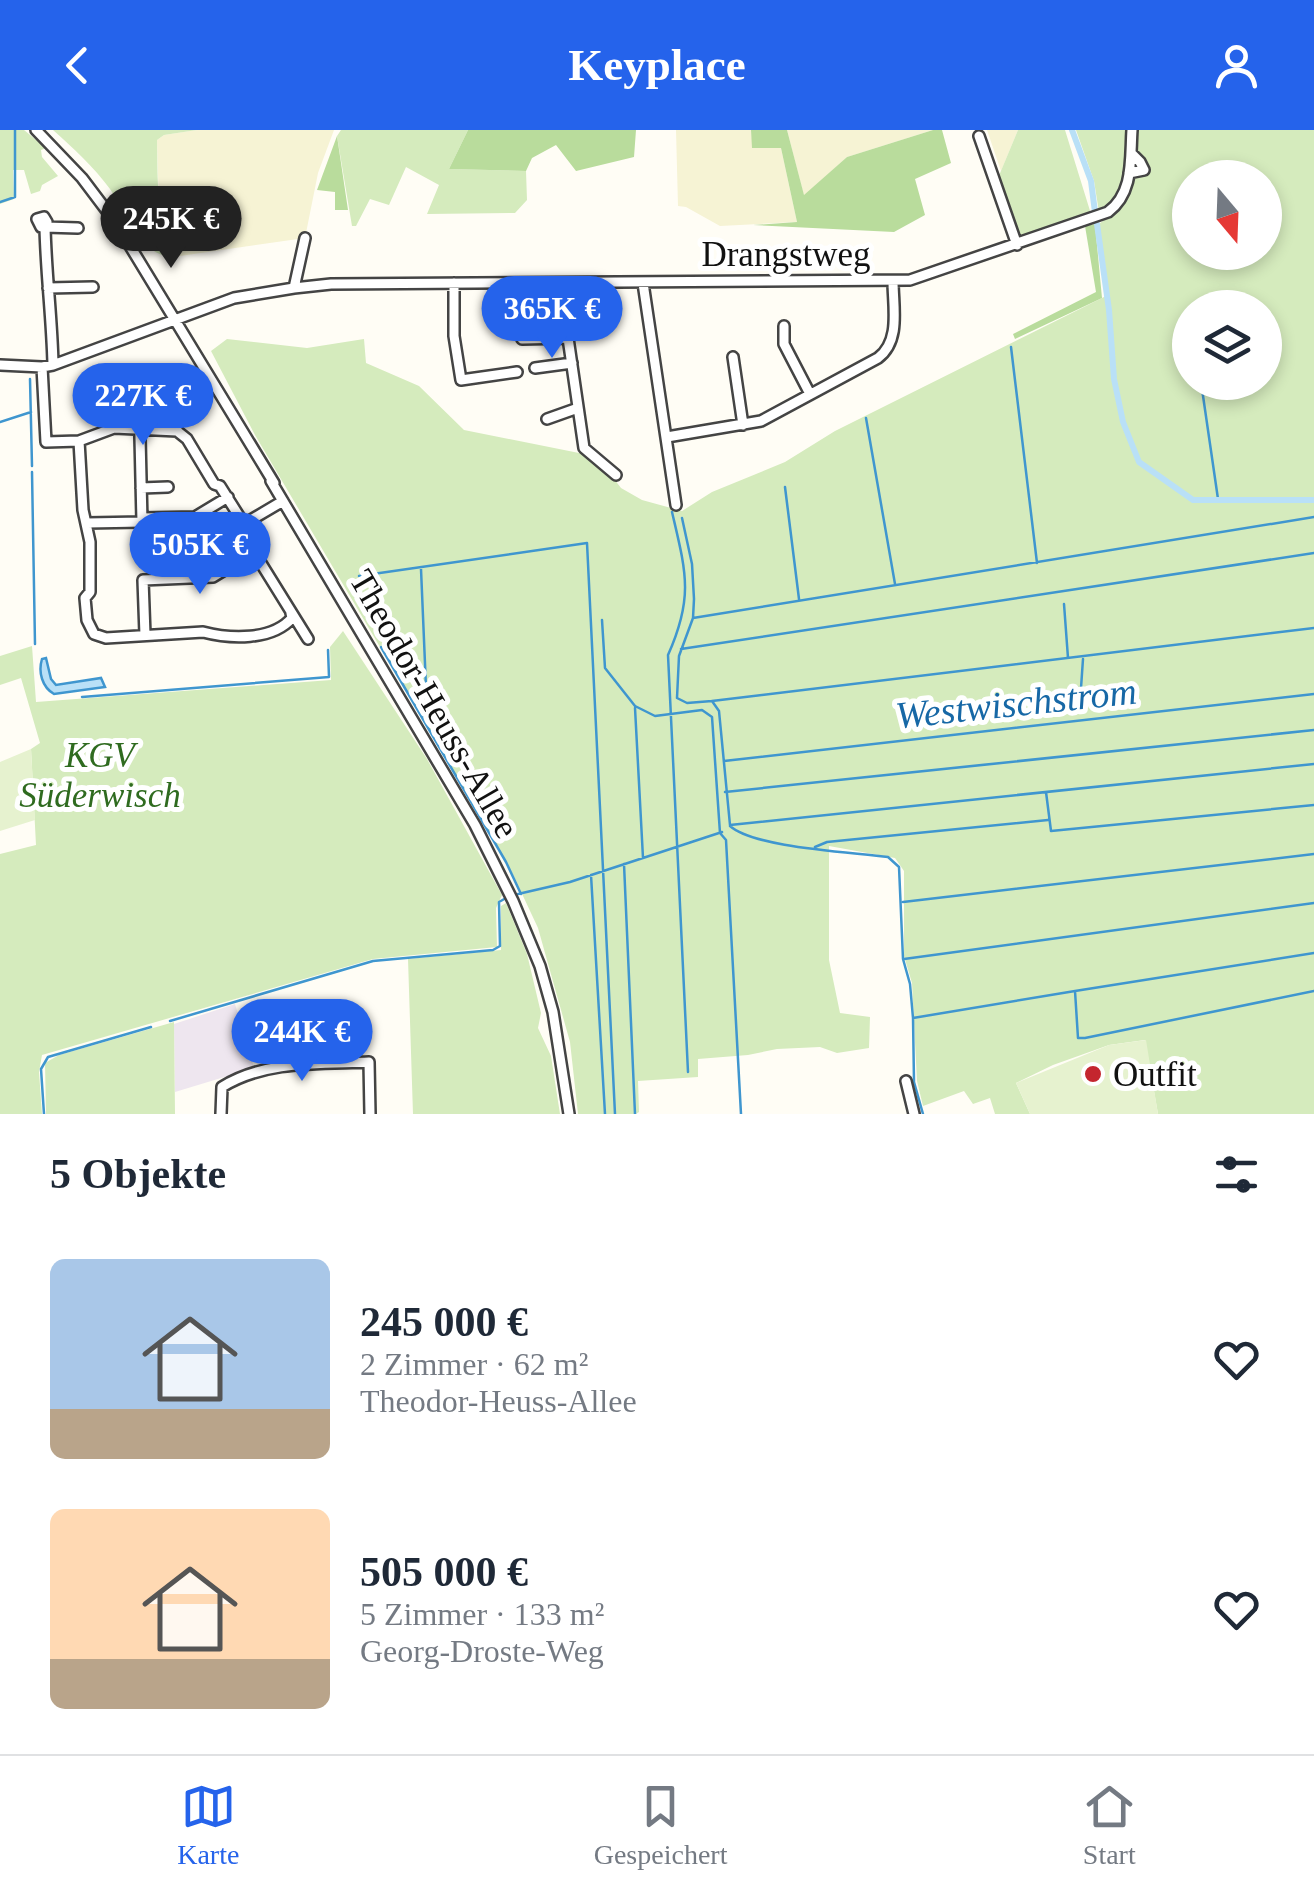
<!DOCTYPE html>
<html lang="de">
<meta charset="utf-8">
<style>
body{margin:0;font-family:Georgia,serif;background:#f6f6f7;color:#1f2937;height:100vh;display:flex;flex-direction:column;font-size:38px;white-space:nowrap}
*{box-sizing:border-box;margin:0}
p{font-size:32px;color:#747a83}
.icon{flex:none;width:55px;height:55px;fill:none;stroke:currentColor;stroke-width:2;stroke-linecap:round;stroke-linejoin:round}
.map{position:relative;height:984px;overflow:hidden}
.side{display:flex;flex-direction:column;background:#fff;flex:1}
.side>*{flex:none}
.needle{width:65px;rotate:161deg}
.fabs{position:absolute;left:1172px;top:30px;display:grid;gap:20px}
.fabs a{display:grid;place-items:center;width:110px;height:110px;border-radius:50%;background:#fff;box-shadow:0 5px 15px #0003;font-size:50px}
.price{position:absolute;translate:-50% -85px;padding:0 22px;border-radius:35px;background:#2563eb;color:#fff;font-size:32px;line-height:65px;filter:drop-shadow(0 2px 5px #0008)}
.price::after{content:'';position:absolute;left:50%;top:60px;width:30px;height:22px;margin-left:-15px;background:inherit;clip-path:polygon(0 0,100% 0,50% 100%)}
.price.selected{background:#222;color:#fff}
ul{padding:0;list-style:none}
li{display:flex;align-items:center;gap:30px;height:250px;padding:0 50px}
li span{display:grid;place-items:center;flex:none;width:280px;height:200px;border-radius:15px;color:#555}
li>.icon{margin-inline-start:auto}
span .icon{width:120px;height:120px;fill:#fffc;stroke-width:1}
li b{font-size:42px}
h2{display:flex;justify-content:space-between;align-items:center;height:120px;padding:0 50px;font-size:42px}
header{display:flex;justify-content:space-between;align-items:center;height:130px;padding:0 50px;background:#2563eb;color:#fff;font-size:45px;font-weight:700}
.tab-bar{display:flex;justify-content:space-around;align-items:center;height:140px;border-top:2px solid #e0e1e3;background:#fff;font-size:28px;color:#747a83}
.tab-bar a{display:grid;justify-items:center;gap:5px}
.tab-bar .selected{color:#2563eb}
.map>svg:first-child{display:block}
.industrial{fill:#eee6ef}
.farmland{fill:#f6f3d4}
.green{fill:#d5ebbd;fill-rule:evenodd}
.forest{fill:#b9dc9c}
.pitch{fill:#e6f2cf}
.water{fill:#b9e0f7;stroke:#3f96cf;stroke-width:2.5}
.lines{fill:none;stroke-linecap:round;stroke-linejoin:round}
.stream{stroke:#3f96cf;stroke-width:2.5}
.canal{stroke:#b9e0f7;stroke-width:6}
.minor-casing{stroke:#444;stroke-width:14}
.minor{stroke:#fff;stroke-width:9}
.poi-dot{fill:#c4262e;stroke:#fff;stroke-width:4}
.labels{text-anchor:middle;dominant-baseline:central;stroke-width:10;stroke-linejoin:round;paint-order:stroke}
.street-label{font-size:35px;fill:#111;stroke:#fff}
.park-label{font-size:35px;font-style:italic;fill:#2f6b1f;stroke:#fff}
.poi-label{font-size:35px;fill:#111;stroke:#fff;text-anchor:start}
.water-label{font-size:38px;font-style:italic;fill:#1768a6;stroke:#fff}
</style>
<header><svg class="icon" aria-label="back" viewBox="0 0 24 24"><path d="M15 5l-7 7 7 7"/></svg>Keyplace<svg class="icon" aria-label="person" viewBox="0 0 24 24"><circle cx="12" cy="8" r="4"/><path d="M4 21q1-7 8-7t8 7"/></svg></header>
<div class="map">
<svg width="1314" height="984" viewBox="0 0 1314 984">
<rect width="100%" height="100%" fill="#fffdf5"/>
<path class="industrial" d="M235,874L254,938L175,962L174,894Z"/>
<path class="farmland" d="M197,0H334L318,43L305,108L173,127L162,100L159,79L157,10L164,5Z
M676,0H751L753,18H781L797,92L720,96L686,77L678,76Z
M787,0H933L847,27L804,66Z
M987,0H1018L1001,41Z"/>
<path class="green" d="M0,0H24L46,18L41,20L42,27L58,46L42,55L40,61L31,64L24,40H13L14,69L0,74Z
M53,0H197L164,5L157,10C158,51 156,89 173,127C139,125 127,84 110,59C94,37 73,18 53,0Z
M341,0H468L449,39L526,41L527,70L515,83L427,84L439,55L406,37L389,75L370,69L356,96H352L337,6Z
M1018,0H1065L1091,84L1020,108L998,48Z
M1076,0H1127C1126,33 1127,61 1099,82L1094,51Z
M1136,0H1314V984H1158L1145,910L1109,915L1053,935L1016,953L1030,984H995L990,968L973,974L964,961L923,976L917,951L912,853L904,826V741L895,728L829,716V830L840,883L870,887L869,918L837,923L820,917L777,919L748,925L698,929V947L638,951L639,982L636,984H578L570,912L538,798L509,736L255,305L211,221L227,209L307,218L364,209L366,233L419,256L464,300L584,324L608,341L621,358L642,370L682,381L712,362L785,332L835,301L1108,165L1099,94C1121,77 1124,71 1134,46L1148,43L1135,18ZM1190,48H1265V122H1190ZM1190,178H1265V252H1190Z
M343,501L427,629L502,765L496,778L497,817L373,829L42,925L39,942L42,984H0V724L36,715L31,619L40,613L21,548L0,555V526L32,516L36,572L331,550L330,517Z
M506,773L527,824L541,883L538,898L551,926L560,984H413L408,829L501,820V776Z
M174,892L175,984H46L45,933L59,925Z"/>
<path class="forest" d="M468,0H636L634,27L576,41L556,15L532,28L526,41L449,39Z
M751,0H787L804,65L847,27L933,0H942L951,33L915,49L925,85L894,102L753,95L797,92L781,18H752Z
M337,6L348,80H335V62L317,60Z
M1095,94L1102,168L1015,209L1013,204L1096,162L1085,96Z"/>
<path class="pitch" d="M31,619L35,690L0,701V632Z
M1146,910L1158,984H1030L1016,953L1109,915Z"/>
<path class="water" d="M46,528L51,549L56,555L101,548L105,557L54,564C42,557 38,542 42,529Z"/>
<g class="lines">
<path class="stream" d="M0,72L15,67V0
M1011,217L1037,433
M30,249L32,336
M1201,252L1218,369
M866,288L895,454
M0,292L31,282
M32,342L35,514
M785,357L799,469
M672,382C686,442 694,467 668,525L688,942
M682,388L692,434L694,469L693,488L679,526L677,568L687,573L712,571L719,581L730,695
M421,439L427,581L422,587
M359,446L587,413L615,984
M1064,474L1068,528
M693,488L1314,387
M602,490L605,538L635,576L655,586L702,580L712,587L720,703L726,710L741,984
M381,517L506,732L521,764
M681,519L1314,423
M1081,558L1083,529
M82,567L329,547L328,520
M712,571L1314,498
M635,578L643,728
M724,631L1314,564
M725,662L1314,600
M1046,662L1051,701L1314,675
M730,695L1314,634
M730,696C755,718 852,722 888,727L899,737L903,829L910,854L913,888L914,952L923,984
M815,717L827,712L1048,690
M624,734L635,984
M591,745L605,984
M518,764L570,752L722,702
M903,772L1314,724
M904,829L1314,773
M1075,861L1314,823
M913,888L1075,861L1078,908H1085L1314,861
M170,891L373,831L493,820L500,816L499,772L506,768
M44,984L41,939L48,927L151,897"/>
<path class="canal" d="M1072,0L1091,51L1095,82
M1097,94L1109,180L1114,249L1123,292L1139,332L1193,370H1314"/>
<g class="minor-casing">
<path id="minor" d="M36,0L82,48L116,93L274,353
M979,6L1017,115
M1129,43L1144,40L1140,32L1131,23
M454,153V206L461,250L517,242
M560,153L584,318L616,345
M643,153L676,375
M48,158L93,157
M294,158L305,108
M784,196V214L810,264
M522,209L569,208
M733,227L743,295
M0,235L42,237L53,235L234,168L294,158L331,154L910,150L1108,82C1134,63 1130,29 1132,0
M53,235C52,188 46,144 45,97L47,92L44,87L37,89L41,97H45L78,98
M42,237L46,312L79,311L114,298L177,301L187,309L214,354L220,356L244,394L283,371
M535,238L572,233
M176,265L177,301
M547,289L578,278
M667,307L761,291L878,228C901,211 893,177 893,151
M79,311L83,380L90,412V462L85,468L87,490L94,504L106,508L203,502C230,509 272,511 292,488L291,483
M271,351L475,695L513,771L540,836L553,882L569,984
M141,358L168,357
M142,388L195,387L228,367
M87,393L142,392L139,265
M244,394L255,414L254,422L308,509
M145,505L143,450L213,447L254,422
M906,951L914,984
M221,984L222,957C265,930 321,934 369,932L370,984"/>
</g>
<use href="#minor" class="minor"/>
</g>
<circle class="poi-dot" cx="1093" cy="944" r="10"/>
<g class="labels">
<g class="street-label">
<text x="786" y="124">Drangstweg</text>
<text transform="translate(434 574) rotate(60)">Theodor-Heuss-Allee</text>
</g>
<g class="park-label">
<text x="100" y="625">KGV<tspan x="100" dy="40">Süderwisch</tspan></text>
</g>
<g class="poi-label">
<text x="1113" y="944">Outfit</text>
</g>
<g class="water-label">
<text transform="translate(1016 573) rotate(-6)">Westwischstrom</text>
</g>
</g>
</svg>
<div class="fabs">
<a><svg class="needle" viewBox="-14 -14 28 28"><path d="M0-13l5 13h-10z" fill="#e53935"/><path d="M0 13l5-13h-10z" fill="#747a83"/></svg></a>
<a><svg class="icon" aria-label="layers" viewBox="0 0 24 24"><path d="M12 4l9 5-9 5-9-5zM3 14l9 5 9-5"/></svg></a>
</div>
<b class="price selected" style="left:171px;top:141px">245K €</b>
<b class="price" style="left:552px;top:231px">365K €</b>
<b class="price" style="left:143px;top:318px">227K €</b>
<b class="price" style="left:200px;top:467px">505K €</b>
<b class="price" style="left:302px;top:954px">244K €</b>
</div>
<section class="side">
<h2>5 Objekte<svg class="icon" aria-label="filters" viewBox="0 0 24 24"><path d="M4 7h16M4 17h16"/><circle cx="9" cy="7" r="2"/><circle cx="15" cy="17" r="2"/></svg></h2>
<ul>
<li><span style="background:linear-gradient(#a9c7e8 75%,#b9a48a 0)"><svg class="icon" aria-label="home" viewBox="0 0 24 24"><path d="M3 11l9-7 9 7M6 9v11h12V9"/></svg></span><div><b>245 000 €</b><p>2 Zimmer · 62 m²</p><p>Theodor-Heuss-Allee</p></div><svg class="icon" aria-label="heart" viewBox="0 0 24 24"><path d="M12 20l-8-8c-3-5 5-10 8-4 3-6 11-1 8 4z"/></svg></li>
<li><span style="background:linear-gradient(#ffd9b3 75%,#b9a48a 0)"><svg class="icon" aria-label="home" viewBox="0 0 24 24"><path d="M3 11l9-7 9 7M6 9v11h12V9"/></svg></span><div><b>505 000 €</b><p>5 Zimmer · 133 m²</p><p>Georg-Droste-Weg</p></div><svg class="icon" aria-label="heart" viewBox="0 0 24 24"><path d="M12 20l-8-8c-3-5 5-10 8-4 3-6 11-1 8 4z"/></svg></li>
</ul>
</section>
<nav class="tab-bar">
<a class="selected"><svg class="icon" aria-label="map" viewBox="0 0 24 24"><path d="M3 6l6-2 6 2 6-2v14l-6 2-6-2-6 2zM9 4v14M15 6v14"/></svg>Karte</a>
<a><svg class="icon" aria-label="saved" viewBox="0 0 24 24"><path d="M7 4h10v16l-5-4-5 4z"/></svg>Gespeichert</a>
<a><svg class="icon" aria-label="home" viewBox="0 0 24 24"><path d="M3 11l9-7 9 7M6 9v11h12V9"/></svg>Start</a>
</nav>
